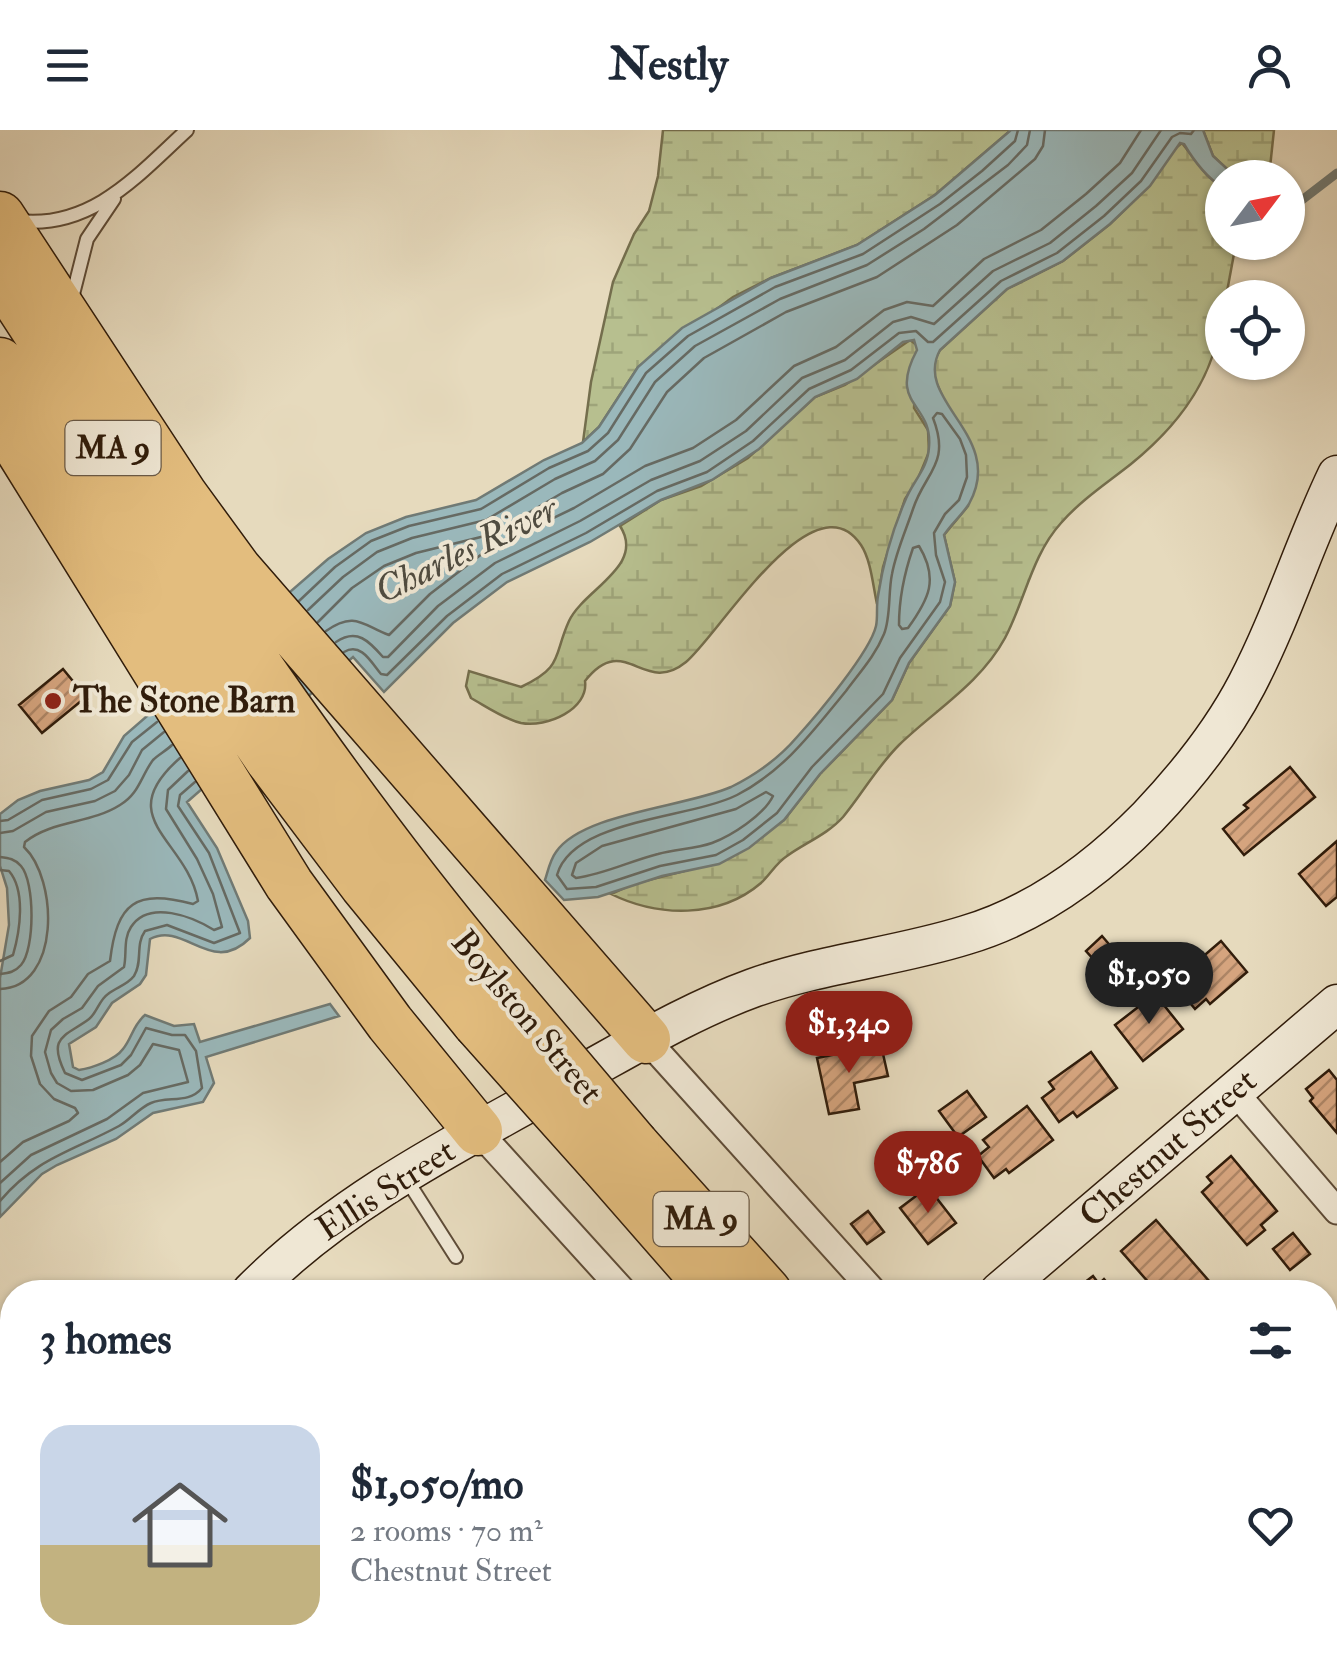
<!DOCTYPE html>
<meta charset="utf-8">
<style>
body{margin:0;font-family:"IM FELL Double Pica",serif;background:#f2f2f3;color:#1f2937;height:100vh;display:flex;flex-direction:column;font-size:38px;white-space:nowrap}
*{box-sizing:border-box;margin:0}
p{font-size:32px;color:#747a83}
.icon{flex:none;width:55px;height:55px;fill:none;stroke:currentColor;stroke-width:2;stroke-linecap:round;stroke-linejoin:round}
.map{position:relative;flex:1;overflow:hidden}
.drawer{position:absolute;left:0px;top:1150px;width:1338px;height:392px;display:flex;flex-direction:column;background:#fff;border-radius:40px 40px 0 0;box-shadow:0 2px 8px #0004}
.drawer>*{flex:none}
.needle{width:65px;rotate:58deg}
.tools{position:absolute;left:1205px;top:30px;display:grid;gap:20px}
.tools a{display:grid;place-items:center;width:100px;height:100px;border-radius:50%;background:#fff;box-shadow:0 2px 8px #0004;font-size:50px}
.price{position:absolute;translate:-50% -85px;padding:0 22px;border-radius:35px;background:#8f2418;color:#fff;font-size:32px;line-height:65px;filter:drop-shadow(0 2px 5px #0008)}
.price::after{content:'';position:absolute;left:50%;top:60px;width:30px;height:22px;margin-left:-15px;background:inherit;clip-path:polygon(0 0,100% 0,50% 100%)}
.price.selected{background:#222;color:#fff}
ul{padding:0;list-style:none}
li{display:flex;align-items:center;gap:30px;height:250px;padding:0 40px}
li+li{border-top:2px solid #e0e1e3}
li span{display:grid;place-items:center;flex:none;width:280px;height:200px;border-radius:30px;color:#555}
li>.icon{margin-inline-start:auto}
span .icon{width:120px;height:120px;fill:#fffc;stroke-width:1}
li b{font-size:42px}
h2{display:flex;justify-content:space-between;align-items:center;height:120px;padding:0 40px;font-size:42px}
header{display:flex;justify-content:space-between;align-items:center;height:130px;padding:0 40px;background:#fff;font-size:45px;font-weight:800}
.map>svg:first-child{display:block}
.wetland{fill:url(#wetland-marsh);stroke:#746e4d;stroke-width:2.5}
.water{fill:#9ab8bb;stroke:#707a75;stroke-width:2.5}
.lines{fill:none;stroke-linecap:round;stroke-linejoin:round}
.shore{stroke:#666a63;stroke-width:2.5}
.stream{stroke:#707a75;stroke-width:9}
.building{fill:url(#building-hatch);stroke:#311d0b;stroke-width:2.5}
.lane-casing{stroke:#5e4c38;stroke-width:16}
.street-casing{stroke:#5e4c38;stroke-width:29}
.secondary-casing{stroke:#311d0b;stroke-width:41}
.highway-casing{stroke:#311d0b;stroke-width:51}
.lane{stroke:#efe7d4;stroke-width:12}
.street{stroke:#efe7d4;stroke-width:25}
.secondary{stroke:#efe7d4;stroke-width:38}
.highway{stroke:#e3bd7e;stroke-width:48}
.highway-bridge-casing{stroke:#311d0b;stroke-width:51;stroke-linecap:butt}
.highway-bridge{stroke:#e3bd7e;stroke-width:48}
.poi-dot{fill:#8f2418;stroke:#efe7d4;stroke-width:4}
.labels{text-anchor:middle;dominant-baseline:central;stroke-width:8;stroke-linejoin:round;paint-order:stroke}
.shield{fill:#efe7d4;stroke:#6a5a47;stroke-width:2.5}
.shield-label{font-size:32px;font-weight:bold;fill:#311d0b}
.poi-label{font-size:35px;font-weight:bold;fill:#311d0b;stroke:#efe7d4;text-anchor:start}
.street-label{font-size:35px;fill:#311d0b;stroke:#efe7d4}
.water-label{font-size:38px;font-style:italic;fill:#504c40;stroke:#efe7d4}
</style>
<header><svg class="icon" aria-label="menu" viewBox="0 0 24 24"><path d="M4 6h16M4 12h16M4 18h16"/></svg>Nestly<svg class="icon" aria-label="person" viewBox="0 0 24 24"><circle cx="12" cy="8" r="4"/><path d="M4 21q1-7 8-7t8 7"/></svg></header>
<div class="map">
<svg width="1337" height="1542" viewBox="0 0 1337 1542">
<defs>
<pattern id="wetland-marsh" width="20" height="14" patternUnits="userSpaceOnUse" patternTransform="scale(2.5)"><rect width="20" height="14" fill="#b7bf8f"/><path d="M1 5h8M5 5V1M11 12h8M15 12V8" fill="none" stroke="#9ea47a"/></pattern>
<pattern id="building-hatch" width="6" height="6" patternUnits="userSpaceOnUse" patternTransform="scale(2.5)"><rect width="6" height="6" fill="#d5a47e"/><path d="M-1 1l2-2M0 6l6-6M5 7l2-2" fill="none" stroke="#ad8565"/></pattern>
</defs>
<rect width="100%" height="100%" fill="#e6dabd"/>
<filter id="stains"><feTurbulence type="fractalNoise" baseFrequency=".002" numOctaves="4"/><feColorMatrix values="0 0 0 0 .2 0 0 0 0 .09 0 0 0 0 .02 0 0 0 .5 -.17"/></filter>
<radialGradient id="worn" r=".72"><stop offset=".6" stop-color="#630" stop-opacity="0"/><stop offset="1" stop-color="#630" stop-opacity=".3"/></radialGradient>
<path class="wetland" d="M663,0H1011L935,65L857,115L771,148L733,167L638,237L599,297L583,312L591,252L613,152L634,104L649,81L658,46Z
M1203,0H1274L1269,47H1235L1213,26Z
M1182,13L1207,45L1222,57V112L1236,113L1226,167L1222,168C1222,238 1184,291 1131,334C1107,353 1081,370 1061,393C1032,425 1025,470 1005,508C980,554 935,580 899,615C877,637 862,664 843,687C828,704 805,713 787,726C776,733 770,745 761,753C719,789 658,787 611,764L633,754L688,740L784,690L820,644L892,570L909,533L950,476L955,452L944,405L968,376L944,270L933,245L934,231L940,220L1007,159L1063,131L1110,94L1149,56L1173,20Z
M910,210L918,216L914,278L928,300L929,322L917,351L905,369L883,437L877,474C873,456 871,430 861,415C814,344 718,506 686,532C643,567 625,500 585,551C589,579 547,598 521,593C504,589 487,577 471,568L466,556L469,541L521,557C564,537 553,526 569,491C584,459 646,436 620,396L661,370L701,356L748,328L815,267L845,255Z"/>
<path class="water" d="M1011,0H1203L1213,26L1236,47L1222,48V57C1206,47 1194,31 1184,14L1180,13L1150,56L1110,94L1063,131L1007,159L940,220C912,271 1007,306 969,374C962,385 951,394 944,405L955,452L950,476L909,533L892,570L820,644L784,690L749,718L719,734L662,746L598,767L564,770L545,750C548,741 550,730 556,722C582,683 686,677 731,657C755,645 780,627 797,607C817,585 870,522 876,496C878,487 876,476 878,466C883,434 892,401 905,371C912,352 928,339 929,317C933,272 887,276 917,220L914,210L903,212L857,249L815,267L759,319L712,350L661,370L590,412L507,452L453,493L384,562L353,527L187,672L217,718L248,791L250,808C211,847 185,791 150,809L146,845L140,854L112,873L96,897L69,914L73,937L79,940C92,938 115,930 123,919C132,908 133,895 145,885L174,896L194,894L200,912L330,874L339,886L206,927L214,953L203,972L153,983L116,1009L57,1035L42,1044L0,1087V848L9,795L7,758L0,736V684L18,670L40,661L89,650L103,642L124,606L328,429L366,403L406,387L476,370L544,330L582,313L599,297L638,237L682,198L771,148L857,115L935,65Z"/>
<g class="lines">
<path class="shore" d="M937,283L942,284L960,309L966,325L967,347L959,370L945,384L934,403L936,425L945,452L940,472L900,528L883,564L812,637L777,683L743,710L716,725L660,736L596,757L567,759L557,745C573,689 689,689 737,665C785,640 813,601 846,561C860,542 875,526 884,504C891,487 888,463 892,444C896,422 906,400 913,379C925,342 951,334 933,288Z
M919,416C939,449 929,469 908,498L902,499L899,495C899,468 904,444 913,418Z
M299,471L335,437L371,411L409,396L481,379L549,338L588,321L608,303L646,243L688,206L775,157L863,124L940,74L982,41L1015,11L1018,0
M308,480L343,447L377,422L412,408L486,390L555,349L595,331L618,310L655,252L695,216L780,169L867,135L924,99L1008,35L1027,15L1030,0
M318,492L352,458L384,436L416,423L493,404L562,363L603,344L630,319L667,262L704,228L786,182L877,147L957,95L1035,29L1043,16L1045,0
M326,501C355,480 364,496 389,505L430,464L487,420L574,378L645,336L693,318L736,290L794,236L836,217L884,180L907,172L933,176L984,129L1041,100L1086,64L1120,33L1141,0
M336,512C357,498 369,511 383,527H388L438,476L495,433L580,391L651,350L700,331L746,301L802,248L845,230L893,192L911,187L934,194L993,141L1050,113L1096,76L1132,43L1161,0
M344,522C361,512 371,532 381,544L387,545L447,486L502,444L586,403L657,361L707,342L753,311L809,259L851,240L899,203L916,201L928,212H933L1001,151L1057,123L1104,86L1141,51L1172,7L1180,3L1191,4L1194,0
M766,662L773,666C764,685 731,706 712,713C695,719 675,719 658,724C630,731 605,744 576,748L572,745L576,733L602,716L736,679Z
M0,691L8,690L42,670L91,659L108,650L132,612L157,592
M0,703L13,701L46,682L95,671L115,661L129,645L142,620L164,602
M0,727C9,728 15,729 21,736C35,752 35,819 21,835C15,842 9,843 0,844
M0,740L9,741C26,761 20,801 13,825L0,831
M0,859C61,857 58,749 24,717L25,712C53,690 90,694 120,675C139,664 141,646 153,630C158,625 167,620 172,615
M0,1032L23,1012L69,991L78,983L75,978L54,969L40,954L31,926L32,906L49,881L71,867L88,844L110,831C117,772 136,759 193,774L198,771C187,709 110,689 180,628
M0,1053L31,1025L107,989L143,963L188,952L179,920L153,914L140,935L128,945L93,960L71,961L57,953L51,943L45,922L51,900L63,889L82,878L98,856L124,837C127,824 123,809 131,797C149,769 193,787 214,800L222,797L213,764L197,729L166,679L168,660L188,641
M0,1071C36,1028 73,1021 119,996C130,990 139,978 151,973C168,966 189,974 202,958L196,921L185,905H172L146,898L131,925L121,935L82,950L65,943C47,906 65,907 89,889C97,883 99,870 108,864C117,857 127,855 134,846C143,832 135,815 145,801L167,795L214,813L240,803L209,723L178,676L180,665L195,652"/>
<path class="stream" d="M1288,65L1302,70L1337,43"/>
</g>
<path class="building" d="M63,539L86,567L42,603L19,575Z
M1290,637L1315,667L1244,725L1223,699L1248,678L1244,675Z
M1337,711V767L1326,776L1299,744Z
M1102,806L1120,827L1104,841L1086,821Z
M1221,811L1247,842L1210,874L1206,869L1195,879L1177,857L1189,847L1185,842Z
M1155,864L1183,899L1143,931L1115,895Z
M881,915L888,946L854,953L859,979L829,984L817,928Z
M1091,922L1117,958L1077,987L1073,982L1059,992L1042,968L1054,959L1049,952Z
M1329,940L1337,950V1003L1310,971L1313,968L1306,959Z
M967,961L986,987L958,1007L939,981Z
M1027,976L1053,1010L1009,1043L1006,1039L994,1048L978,1026L989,1017L983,1010Z
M1231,1026L1277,1081L1261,1095L1265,1100L1247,1115L1202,1062L1212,1053L1207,1047Z
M928,1057L956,1093L928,1114L900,1078Z
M868,1081L884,1102L867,1114L851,1094Z
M1156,1090L1216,1159L1211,1162H1157L1121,1121Z
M1293,1103L1310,1124L1290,1140L1273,1119Z
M1093,1146L1099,1154L1104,1149L1115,1162H1072Z
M1325,1188L1332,1196L1337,1194V1218L1325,1228Z
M1325,1393L1337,1407L1327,1418L1337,1430V1479L1325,1465Z
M342,1530H373L381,1542H350Z
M819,1530H868L878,1542H809L807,1540Z"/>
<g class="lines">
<g class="lane-casing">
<path id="lane" d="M19,91C92,99 138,45 187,0
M72,168L87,109L114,69
M405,1047L456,1127
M200,1530L209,1542"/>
</g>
<g class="street-casing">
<path id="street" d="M646,909L874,1162
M1234,961L1337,1081
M478,1001L624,1162
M953,1530L964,1542
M1179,1530L1189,1542
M1336,1542L1337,1541"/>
</g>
<g class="secondary-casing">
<path id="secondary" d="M251,1162C340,1072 455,1014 565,953C626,920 687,882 753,858C823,833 896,827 966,805C1037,784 1097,739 1148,687C1186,647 1222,602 1247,554C1282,487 1304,414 1337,345
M999,1162L1337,874
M0,1511L12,1490
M525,1542L541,1530"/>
</g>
<g class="highway-casing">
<path id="highway" d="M0,86L183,365L237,439L646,909
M0,145C162,394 320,645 513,871
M0,232L269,629L364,755L477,893
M0,288L289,754L390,893L478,1001
M635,1015L767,1162
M603,1034L715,1162
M1037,1530L1047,1542
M1091,1530L1102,1542"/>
</g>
<use href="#lane" class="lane"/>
<use href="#street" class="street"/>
<use href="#secondary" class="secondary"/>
<use href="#highway" class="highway"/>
<g class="highway-bridge-casing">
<path id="highway-bridge" d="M513,871L635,1015
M477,893L603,1034"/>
</g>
<use href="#highway-bridge" class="highway-bridge"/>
</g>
<circle class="poi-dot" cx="53" cy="571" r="10"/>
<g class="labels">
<g class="shield">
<rect x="65.5" y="291" width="95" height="54" rx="8"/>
<rect x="653.5" y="1062" width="95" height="54" rx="8"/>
</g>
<g class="shield-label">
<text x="113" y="318">MA 9</text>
<text x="701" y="1089">MA 9</text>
</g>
<g class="poi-label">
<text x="73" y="571">The Stone Barn</text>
</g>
<g class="street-label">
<text transform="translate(527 887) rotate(50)">Boylston Street</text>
<text transform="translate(1168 1018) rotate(-41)">Chestnut Street</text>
<text transform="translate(386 1060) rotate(-33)">Ellis Street</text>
</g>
<g class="water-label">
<text transform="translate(466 420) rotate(-26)">Charles River</text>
</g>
</g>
<rect width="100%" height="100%" filter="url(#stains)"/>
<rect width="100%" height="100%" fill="url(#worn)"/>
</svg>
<div class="tools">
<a><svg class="needle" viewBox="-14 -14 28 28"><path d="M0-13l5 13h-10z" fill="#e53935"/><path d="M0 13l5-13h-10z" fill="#747a83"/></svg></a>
<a><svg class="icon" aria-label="locate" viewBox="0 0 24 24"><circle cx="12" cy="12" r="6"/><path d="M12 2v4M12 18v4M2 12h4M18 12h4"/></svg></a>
</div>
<b class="price selected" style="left:1149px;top:897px">$1,050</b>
<b class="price" style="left:849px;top:946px">$1,340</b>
<b class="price" style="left:928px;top:1086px">$786</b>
<section class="drawer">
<h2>3 homes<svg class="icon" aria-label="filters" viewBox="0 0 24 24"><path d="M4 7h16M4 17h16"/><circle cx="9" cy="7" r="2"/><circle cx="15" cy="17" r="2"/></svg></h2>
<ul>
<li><span style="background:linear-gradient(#c9d6e8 60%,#c2b280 0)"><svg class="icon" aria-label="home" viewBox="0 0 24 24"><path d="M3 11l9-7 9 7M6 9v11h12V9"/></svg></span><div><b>$1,050/mo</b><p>2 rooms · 70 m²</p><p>Chestnut Street</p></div><svg class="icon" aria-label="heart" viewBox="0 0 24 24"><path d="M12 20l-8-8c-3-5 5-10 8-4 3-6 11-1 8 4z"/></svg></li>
</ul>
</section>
</div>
